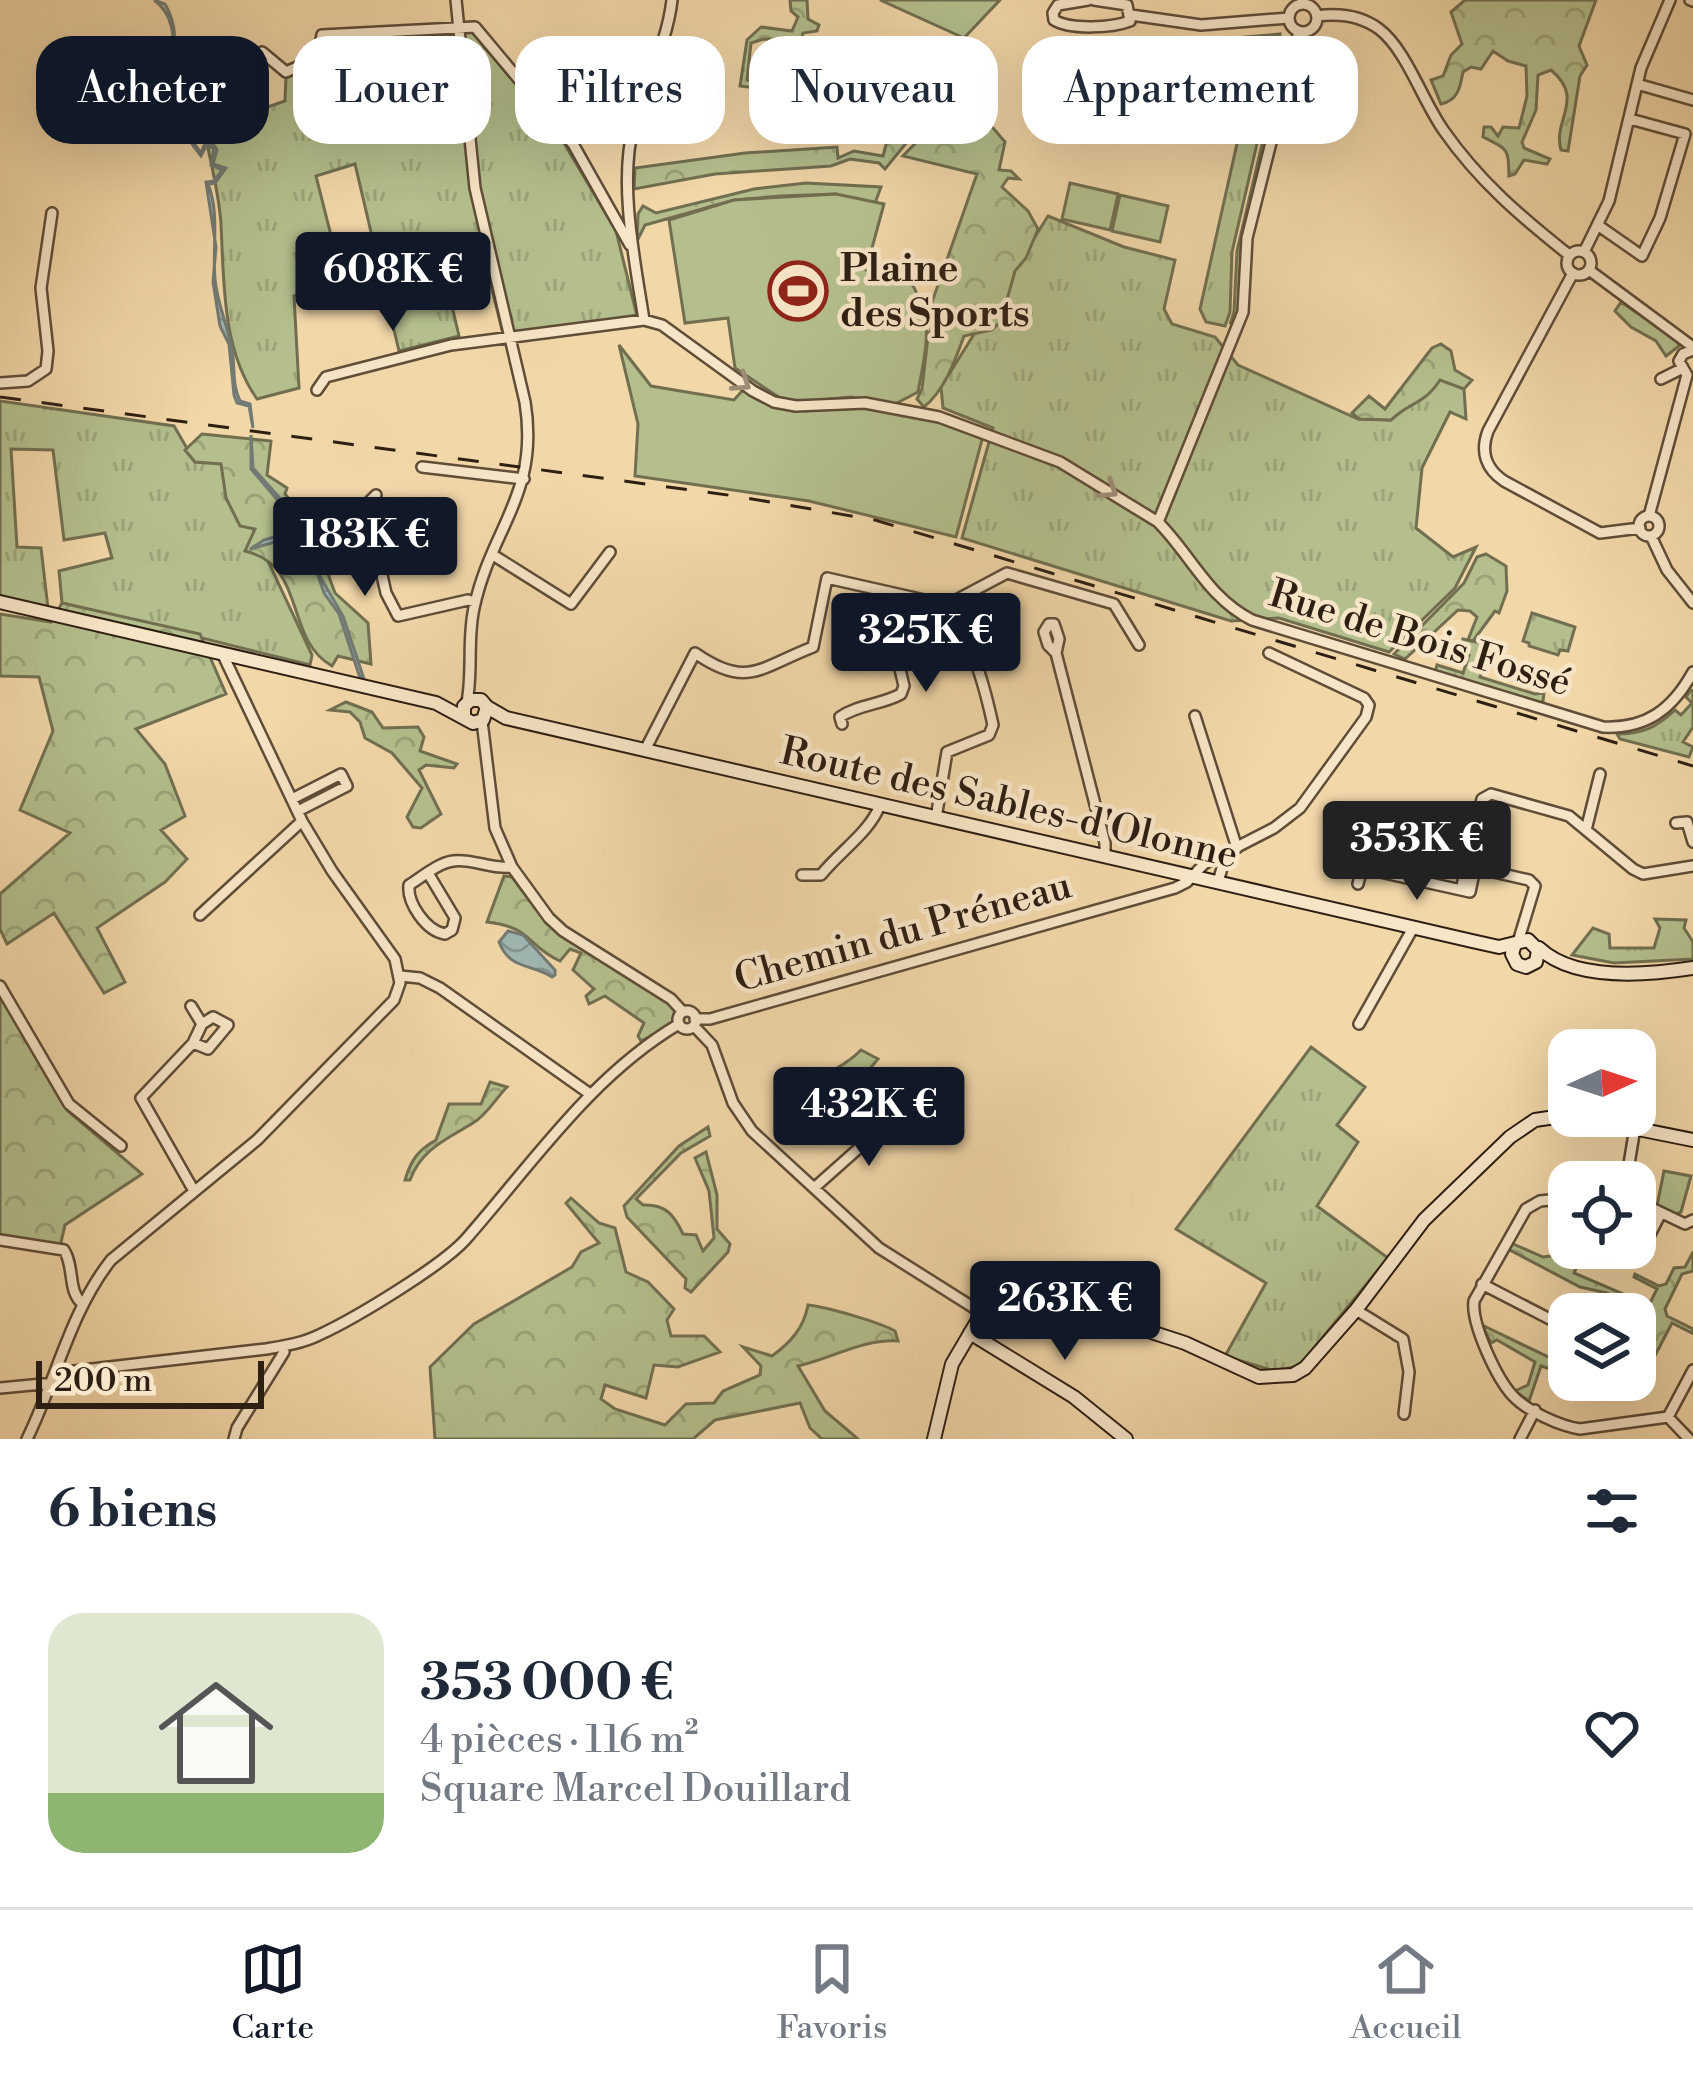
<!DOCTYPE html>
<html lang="fr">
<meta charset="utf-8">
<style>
body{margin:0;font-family:"Libre Bodoni",serif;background:#f6f6f7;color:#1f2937;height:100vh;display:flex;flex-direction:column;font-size:45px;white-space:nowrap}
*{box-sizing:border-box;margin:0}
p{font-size:39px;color:#747a83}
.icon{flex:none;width:66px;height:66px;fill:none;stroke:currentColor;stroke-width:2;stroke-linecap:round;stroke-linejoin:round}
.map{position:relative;height:1439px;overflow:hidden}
.side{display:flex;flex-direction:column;background:#fff;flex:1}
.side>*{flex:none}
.guide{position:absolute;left:36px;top:36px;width:1623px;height:108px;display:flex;gap:24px}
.needle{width:78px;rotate:87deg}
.fabs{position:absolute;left:1548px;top:1029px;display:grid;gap:24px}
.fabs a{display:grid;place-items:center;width:108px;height:108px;border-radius:24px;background:#fff;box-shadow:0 12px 48px #0002;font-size:60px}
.scale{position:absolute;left:36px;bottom:30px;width:228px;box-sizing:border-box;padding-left:12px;border:6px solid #2e1f13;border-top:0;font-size:33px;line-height:42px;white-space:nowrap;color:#2e1f13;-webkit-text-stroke:9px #f7e5c7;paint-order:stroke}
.price{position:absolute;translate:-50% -102px;padding:0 27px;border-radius:12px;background:#111827;color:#fff;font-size:39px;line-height:78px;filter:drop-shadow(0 3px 6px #0008)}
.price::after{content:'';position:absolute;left:50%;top:72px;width:36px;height:27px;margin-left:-18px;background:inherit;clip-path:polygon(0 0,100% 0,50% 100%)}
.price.current{background:#222;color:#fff}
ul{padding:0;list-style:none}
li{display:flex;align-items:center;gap:36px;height:300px;padding:0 48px}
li+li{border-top:3px solid #e0e1e3}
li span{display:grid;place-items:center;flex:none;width:336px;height:240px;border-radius:36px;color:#555}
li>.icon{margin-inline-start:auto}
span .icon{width:144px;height:144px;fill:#fffc;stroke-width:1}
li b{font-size:51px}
h2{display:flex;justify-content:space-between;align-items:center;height:144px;padding:0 48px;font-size:51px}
.tag{padding:0 42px;border-radius:36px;background:#fff;box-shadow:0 12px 48px #0002;font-size:42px;line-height:108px}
.tag.current{background:#111827;color:#fff}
.menu{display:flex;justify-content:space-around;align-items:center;height:168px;border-top:3px solid #e0e1e3;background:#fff;font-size:33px;color:#747a83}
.menu a{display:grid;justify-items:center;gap:6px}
.menu .current{color:#111827}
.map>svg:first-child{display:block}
.grass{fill:url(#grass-tufts);stroke:#716f50;stroke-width:3}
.forest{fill:url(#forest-crowns);stroke:#716f50;stroke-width:3}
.pitch{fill:#b4bf8d;stroke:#716f50;stroke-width:3}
.water{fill:url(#water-waves);stroke:#727a73;stroke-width:3}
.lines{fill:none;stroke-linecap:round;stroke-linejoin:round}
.street-casing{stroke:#5f4d38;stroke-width:14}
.secondary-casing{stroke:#2e1f13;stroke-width:16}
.street{stroke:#f7e5c7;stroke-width:9}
.secondary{stroke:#f7e5c7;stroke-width:12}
.rail{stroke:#2e1f13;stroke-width:3;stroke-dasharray:21 21;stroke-linecap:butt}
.oneway{stroke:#9d8c76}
.labels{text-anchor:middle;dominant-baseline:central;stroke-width:9;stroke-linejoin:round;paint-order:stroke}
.poi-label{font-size:39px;font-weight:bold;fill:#2e1f13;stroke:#f7e5c7;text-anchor:start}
.street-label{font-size:39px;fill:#2e1f13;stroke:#f7e5c7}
</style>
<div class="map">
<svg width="1693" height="1439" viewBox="0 0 1693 1439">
<defs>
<pattern id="grass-tufts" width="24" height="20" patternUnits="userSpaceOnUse" patternTransform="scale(3)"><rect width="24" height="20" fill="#b4bf8d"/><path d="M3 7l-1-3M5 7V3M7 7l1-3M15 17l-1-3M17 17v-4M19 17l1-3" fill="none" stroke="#9ba479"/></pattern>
<pattern id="forest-crowns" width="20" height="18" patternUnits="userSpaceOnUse" patternTransform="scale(3)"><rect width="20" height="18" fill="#b4bf8d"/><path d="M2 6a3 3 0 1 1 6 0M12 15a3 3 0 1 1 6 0" fill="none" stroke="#9ba479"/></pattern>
<pattern id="water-waves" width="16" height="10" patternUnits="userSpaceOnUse" patternTransform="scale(3)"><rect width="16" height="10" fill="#9fb7b3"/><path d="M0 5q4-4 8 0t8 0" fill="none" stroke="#829490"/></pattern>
</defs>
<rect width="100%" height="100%" fill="#f2d7a9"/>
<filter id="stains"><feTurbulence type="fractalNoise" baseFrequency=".00167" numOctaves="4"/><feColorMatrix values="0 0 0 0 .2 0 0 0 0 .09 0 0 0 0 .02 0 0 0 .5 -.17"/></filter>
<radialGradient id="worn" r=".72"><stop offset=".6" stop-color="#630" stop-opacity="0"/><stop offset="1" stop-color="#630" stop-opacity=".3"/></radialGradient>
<path class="grass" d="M470,30L558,133L616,231L637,316L516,333L502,330L482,249L441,259L459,336L399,351L355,164L316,176L342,279L294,296L299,388L257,399C222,349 224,283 221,224C219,192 210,160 204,129L285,101L286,76L321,61L326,39Z
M1280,34L1277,56L1250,54L1221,63L1224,39Z
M1183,39L1219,41L1209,83L1175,75Z
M1274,70L1232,252L1230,312L1225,326L1206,322L1200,309L1251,81L1257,73Z
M1279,72L1282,79L1241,249L1238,315L1230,324L1234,312L1237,251Z
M1048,216L1124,247L1175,260L1164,309L1172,324L1215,337L1238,365L1358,419L1391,420C1411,400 1421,407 1440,379L1464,389L1466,419L1450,412L1422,468L1416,528L1453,557L1476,547L1455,588L1389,652L1279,618L1231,621L962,538L993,428L943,408L941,387Z
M1621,302L1677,340L1679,346L1666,356L1656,341L1631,327L1615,311Z
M0,401L174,426L195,462L222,463L312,655L310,665L62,603L59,571L112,558L105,533L64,540L53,450L11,449L17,547L41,548L48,608L0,597Z
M1532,613L1575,627L1568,651L1560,650L1558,655L1529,646V643L1523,641Z
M1463,639L1490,645L1480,677L1535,694L1544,693L1543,701L1538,704L1435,673L1437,665L1463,673L1469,655L1459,651Z
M1691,690L1693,691V727L1683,742L1693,747L1689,757L1620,739L1617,734C1643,734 1657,727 1675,710L1681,715L1692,703L1686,697Z
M1655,919L1686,920L1684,928L1693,942V959L1614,963L1572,955L1593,928L1609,934L1610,948H1654L1660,928Z
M1311,1047L1365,1087L1337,1125L1358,1142L1317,1206L1388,1258L1299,1366L1274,1371L1225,1356L1266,1283L1176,1229Z
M1664,1171L1691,1176L1681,1212L1673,1215L1657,1206Z"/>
<path class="forest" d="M790,0H807L808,19L819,25L817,31L803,33L794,69L797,85L907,95L930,114L885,169L879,163L850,159L831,166L715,174L634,189L635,168L745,153L837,147L838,158L854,151L883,156L897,104L793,92C785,71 780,66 758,65L786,53L788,40L764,39L751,43L747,80L787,86L789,92L740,86L747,40L761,27L792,31L798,17L791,11Z
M1465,0H1596L1579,46L1587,65L1580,76L1568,151L1561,150C1552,120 1586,99 1551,70L1538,75L1536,110L1522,142L1524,148L1550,159L1547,164L1524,160L1515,174L1509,176C1508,148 1509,150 1483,137L1484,127H1491L1498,136L1503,127L1519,128L1527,96L1526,66L1508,61L1493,51L1481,69L1471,67L1463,72C1460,88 1458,100 1441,104L1431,80L1443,76L1451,55L1462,44L1451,12Z
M949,116L993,128L1005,142L999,170L1011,171L1019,179L1008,178L1002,187L1028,211L1038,229L1026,258L1015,271L1001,321L992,330L964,336C955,361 944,391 924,407L917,399L922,389L928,336L937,315L931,305L977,174L903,156L939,119Z
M806,183L881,187L871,214L836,194L781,196L734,200L645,225L637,241L638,214L643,206L656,213L754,189Z
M1441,344L1451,351L1455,370L1472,380L1464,389L1440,380C1423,406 1410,401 1391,420L1359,419L1352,413L1369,396L1385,409L1432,348Z
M202,434L271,441L267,475L287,488L285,494L310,525L335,593L368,623L371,664L338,656L332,666C283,638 308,566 245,551L255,529L240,526L226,498L221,464L195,462L185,450Z
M1486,554L1506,566L1507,591L1499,613L1495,611L1473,641L1468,640L1477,617L1470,611L1458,610L1405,659L1394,654L1464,583L1477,557Z
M62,603L200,634L226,694L136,729L165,764L185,816L161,830L187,859L165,882L97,928L125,982L104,993L54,913L7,944L0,929V894L70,833L20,810L53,731L39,677L0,676V614L51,622Z
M346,702L372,712L383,728L418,727L424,737L420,751L457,764L454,768L426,765L419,770L441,814L421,828L413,827L407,817L422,788L392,753L365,738L360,722L350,712L330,710Z
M504,876L512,877L547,924L683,1013L684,1019L641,1041L638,1036L644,1023L605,996L589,1004L586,996L594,989L573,970L581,953L570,949L560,961C527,946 532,927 487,922Z
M0,994L68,1111L142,1174L65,1225L59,1251L0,1242Z
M861,1050L878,1059L857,1084L846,1085L839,1079L822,1085L817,1099L824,1102L834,1096L838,1102L837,1126L823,1132L809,1110L801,1105C815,1071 838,1074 861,1050Z
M490,1082L507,1087C496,1098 487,1115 473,1123C447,1139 421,1149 410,1180H405C411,1160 418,1150 436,1140L449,1104H481Z
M708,1127L710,1136L681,1153L636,1199L643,1205C666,1204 674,1215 683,1234L696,1235L703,1251L714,1238L709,1191L695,1158L706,1152L717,1195V1229L730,1244L728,1252L691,1292L685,1288L686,1279L627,1217L624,1206L679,1146Z
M571,1198L599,1223L615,1228L626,1272L648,1282L674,1309L667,1320L671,1336H704L720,1352L678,1367L654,1365L646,1398L605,1385L601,1399L615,1409L665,1425L686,1404L714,1403L723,1391L760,1375L761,1366L743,1347L772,1356C790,1343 804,1328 808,1305C827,1307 879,1322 895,1331L898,1341C862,1339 833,1358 798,1366L825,1411L858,1439H822L810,1428L800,1403L715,1420L693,1439H435L430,1367L474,1324L572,1267L581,1252L599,1243L566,1203Z
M1511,1243L1543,1257L1584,1252L1574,1273L1644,1303L1651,1301L1657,1289L1634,1277L1635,1274L1659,1286L1666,1284L1674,1268L1685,1267L1693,1252V1271L1682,1274L1665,1309L1667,1316L1693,1329L1692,1333L1672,1323L1649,1367L1639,1363L1635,1369V1322L1641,1310L1607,1293L1580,1287L1508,1249Z
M1482,1325L1569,1367V1375L1541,1366L1529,1401L1515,1391L1528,1385L1535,1362L1497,1340L1491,1343Z"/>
<path class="pitch" d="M880,0H1000L964,38Z
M1070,183L1118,194L1110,230L1062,219Z
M836,194L884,204L866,270L911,282C935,323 926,348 918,392L893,405L851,397L799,402L783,400L735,368L728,318L685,323L669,220L734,200Z
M1120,195L1168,206L1160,242L1112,231Z
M619,345L651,386L734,400L743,390C791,419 822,401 872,408C911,413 946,424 983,436L956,537L809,501L635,476L638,424Z"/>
<path class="water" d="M154,0L165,4C176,23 177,43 170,62L181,74L175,88L187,93L182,112L201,129L195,145L201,153L205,143L214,145L217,150L213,164L226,168L215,183L208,184C220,214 212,247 215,279C217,302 226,322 231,344C236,363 231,383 240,401L250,404L253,428L249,406L237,403L234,395L229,344L220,326L213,282L216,247L206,182L214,181L222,170L211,165L214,148L206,146L201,156L192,144L198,130L190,119L181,115L184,94L172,87L179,75L168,60C178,39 172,13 154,0Z
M251,435L253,468L304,525L318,573L343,616L364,679L360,678L339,614L324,593L304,534L250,549L264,540L302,529L251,469Z
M508,931L523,935L555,970V975L552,977C530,963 510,970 499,942Z"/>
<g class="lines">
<g class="street-casing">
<path id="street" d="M456,0L475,188L525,402C540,494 491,528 474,608C467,639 473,671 467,702
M1088,0L1058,5L1053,13L1054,20C1070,30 1112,28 1130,21L1127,5L1094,0
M1690,0L1693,1
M1289 18a14 14 0 1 1 28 0a14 14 0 1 1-28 0Z
M1131,15L1201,25L1289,18
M1317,16C1339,13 1360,15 1379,29C1406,49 1423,102 1444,131C1479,181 1521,217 1569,255
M1299,31L1247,238L1243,312L1158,522C1191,555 1208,598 1252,620L1603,727C1646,729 1672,710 1693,672
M262,52L286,72L317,58L322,35L475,27L573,144L630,245
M1637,84L1693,100
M1599,226L1642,256L1660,218L1685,134L1630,119
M1567 263a12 12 0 1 1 24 0a12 12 0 1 1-24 0Z
M1584,252L1609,201L1641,68L1670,0
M1589,270L1693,347
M1573,273L1488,431C1480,452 1486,469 1504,481L1600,533L1640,528
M644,320C635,262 618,181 634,125C645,83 667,44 672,0
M1687,375L1679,361L1683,354L1693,350
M1661,379L1681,369
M0,383L28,381L46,369L48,351L41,288L52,213
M317,390L326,377L451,345L644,320L662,325L753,391L774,402L796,406L865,403L939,417L1060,462L1158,522
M422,467L524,479
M376,495L366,505L386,593L398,616L468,600L475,602
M1649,516L1687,375
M1639 526a10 10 0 1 1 20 0a10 10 0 1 1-20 0Z
M1651,536L1667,570L1693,603
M493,555L571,604L610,552
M943,607L1007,573L1114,604L1139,645
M1056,653L1059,639L1054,624H1049L1044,632L1048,645L1056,653L1105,843V856
M1195,716L1237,848
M482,721L495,828L512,867L549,918L563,931L671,999L683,1012
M842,724L840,717C859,704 881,705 901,694L904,686L899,665L904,656L961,635
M645,750L695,653C747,689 759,668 813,647L827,578L933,602C969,621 985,688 993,725L989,735L947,752L936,818
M292,799L341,774L347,786L298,811
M1676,823L1687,822L1693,842
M1586,830L1600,774
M1472,867L1529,880L1535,886L1518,942
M428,873L455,918L452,930L445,934C426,931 407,903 409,885C422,877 438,863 453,861C472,858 492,870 512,867
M802,875H821C839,852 870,832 880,805
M1218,882L1226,854
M1358,884L1362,868L1470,892L1475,868
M1461,890L1482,799L1491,794L1569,816L1633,869L1643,874L1693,866
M200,915L302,821
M400,976L420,978L440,988L590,1094
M0,986L69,1104L121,1146
M191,1006L202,1024
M678 1020a9 9 0 1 1 18 0a9 9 0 1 1-18 0Z
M695,1019H710L1175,888L1187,882L1204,864L1274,828L1300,808L1366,717L1369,705L1364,698L1269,653
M1359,1024L1413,928
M694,1026L712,1045L733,1103L752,1131L879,1248L982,1313
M193,1043L208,1049L228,1025L213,1017L202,1024L193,1043L141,1098L194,1191
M1626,1182L1635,1128
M814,1188L895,1116
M1569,1198L1540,1201L1526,1209L1474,1301C1471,1324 1497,1379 1513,1396C1527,1411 1560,1426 1580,1429L1668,1417L1689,1439
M1635,1200L1685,1224L1693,1220
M0,1240L64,1250C75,1267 67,1292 83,1304
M1628,1261L1641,1252L1661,1213
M1482,1284L1569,1329
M1356,1310L1403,1339L1409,1372L1404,1414
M57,1373L266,1349C284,1346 303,1343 319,1335C354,1319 442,1266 466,1239C532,1164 591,1076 679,1024
M0,1388L53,1383
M1668,1417L1693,1370
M27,1439C56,1380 70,1312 111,1260L257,1140L394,1000L400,983L395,959L332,871L302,821L222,653
M234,1439L237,1428L284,1352L283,1346
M1520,1439L1535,1410"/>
</g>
<g class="secondary-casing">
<path id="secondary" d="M0,602L436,703L473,723L483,720L487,707L481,700H471L464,706V716
M487,707L506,718L1472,941L1499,947L1528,940L1538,950L1536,962L1526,967L1517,964L1512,954L1515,944
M1539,948C1575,982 1648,975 1693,968
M1573,1116L1693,1140
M970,1333L1074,1397L1126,1439
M934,1439L952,1364L982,1313L1017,1310L1139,1328L1185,1343L1259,1377L1293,1375L1305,1368L1356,1310L1424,1220L1510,1137L1535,1120L1569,1115"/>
</g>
<use href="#street" class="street"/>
<use href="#secondary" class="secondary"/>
<path class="rail" d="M0,397L735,496L875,520L1693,766"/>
</g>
<defs><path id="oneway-chevron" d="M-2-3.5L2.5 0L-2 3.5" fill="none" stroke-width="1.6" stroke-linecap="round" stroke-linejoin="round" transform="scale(3)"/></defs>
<g class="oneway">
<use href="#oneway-chevron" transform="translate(742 383) rotate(34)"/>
<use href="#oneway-chevron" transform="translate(1109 490) rotate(33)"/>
</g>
<defs>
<g id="stadium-ring" transform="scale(3)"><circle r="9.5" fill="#f7e5c7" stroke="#8f2418" stroke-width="1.5"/><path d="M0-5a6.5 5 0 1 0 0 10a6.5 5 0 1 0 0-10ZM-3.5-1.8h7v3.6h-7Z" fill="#8f2418"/></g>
</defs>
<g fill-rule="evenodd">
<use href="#stadium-ring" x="798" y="291"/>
</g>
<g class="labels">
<g class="poi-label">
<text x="840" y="269">Plaine<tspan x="840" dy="45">des Sports</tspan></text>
</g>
<g class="street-label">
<text transform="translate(1420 639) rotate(17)">Rue de Bois Fossé</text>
<text transform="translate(1009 804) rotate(13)">Route des Sables-d'Olonne</text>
<text transform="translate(903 933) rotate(-16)">Chemin du Préneau</text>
</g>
</g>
<rect width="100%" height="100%" filter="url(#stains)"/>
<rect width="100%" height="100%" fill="url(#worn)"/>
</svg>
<div class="fabs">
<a><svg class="needle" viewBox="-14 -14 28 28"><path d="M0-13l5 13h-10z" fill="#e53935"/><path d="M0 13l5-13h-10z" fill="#747a83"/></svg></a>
<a><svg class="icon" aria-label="locate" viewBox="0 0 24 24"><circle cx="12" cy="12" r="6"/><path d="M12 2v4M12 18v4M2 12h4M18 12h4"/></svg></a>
<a><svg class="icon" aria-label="layers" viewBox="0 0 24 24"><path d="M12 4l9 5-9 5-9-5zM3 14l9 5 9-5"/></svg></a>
</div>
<div class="scale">200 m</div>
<b class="price" style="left:393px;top:334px">608K €</b>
<b class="price" style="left:365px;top:599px">183K €</b>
<b class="price" style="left:926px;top:695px">325K €</b>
<b class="price current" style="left:1417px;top:903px">353K €</b>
<b class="price" style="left:869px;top:1169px">432K €</b>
<b class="price" style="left:1065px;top:1363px">263K €</b>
<div class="guide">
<a class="tag current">Acheter</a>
<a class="tag">Louer</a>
<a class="tag">Filtres</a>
<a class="tag">Nouveau</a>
<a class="tag">Appartement</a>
</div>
</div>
<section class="side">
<h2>6 biens<svg class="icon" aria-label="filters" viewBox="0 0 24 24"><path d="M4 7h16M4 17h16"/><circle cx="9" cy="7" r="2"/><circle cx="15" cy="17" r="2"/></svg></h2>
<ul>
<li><span style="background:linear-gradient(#dfe7d0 75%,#8fb573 0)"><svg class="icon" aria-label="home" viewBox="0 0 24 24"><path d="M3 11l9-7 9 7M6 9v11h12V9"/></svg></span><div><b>353 000 €</b><p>4 pièces · 116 m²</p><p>Square Marcel Douillard</p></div><svg class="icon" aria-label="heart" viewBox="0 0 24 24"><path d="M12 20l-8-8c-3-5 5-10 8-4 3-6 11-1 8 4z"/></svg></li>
</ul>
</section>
<nav class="menu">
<a class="current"><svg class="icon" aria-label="map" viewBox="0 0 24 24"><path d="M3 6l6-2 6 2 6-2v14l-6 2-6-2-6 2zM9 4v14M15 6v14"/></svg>Carte</a>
<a><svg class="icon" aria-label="saved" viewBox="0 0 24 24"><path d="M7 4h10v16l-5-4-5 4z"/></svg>Favoris</a>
<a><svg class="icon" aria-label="home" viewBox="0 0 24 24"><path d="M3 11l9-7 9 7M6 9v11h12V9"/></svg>Accueil</a>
</nav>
